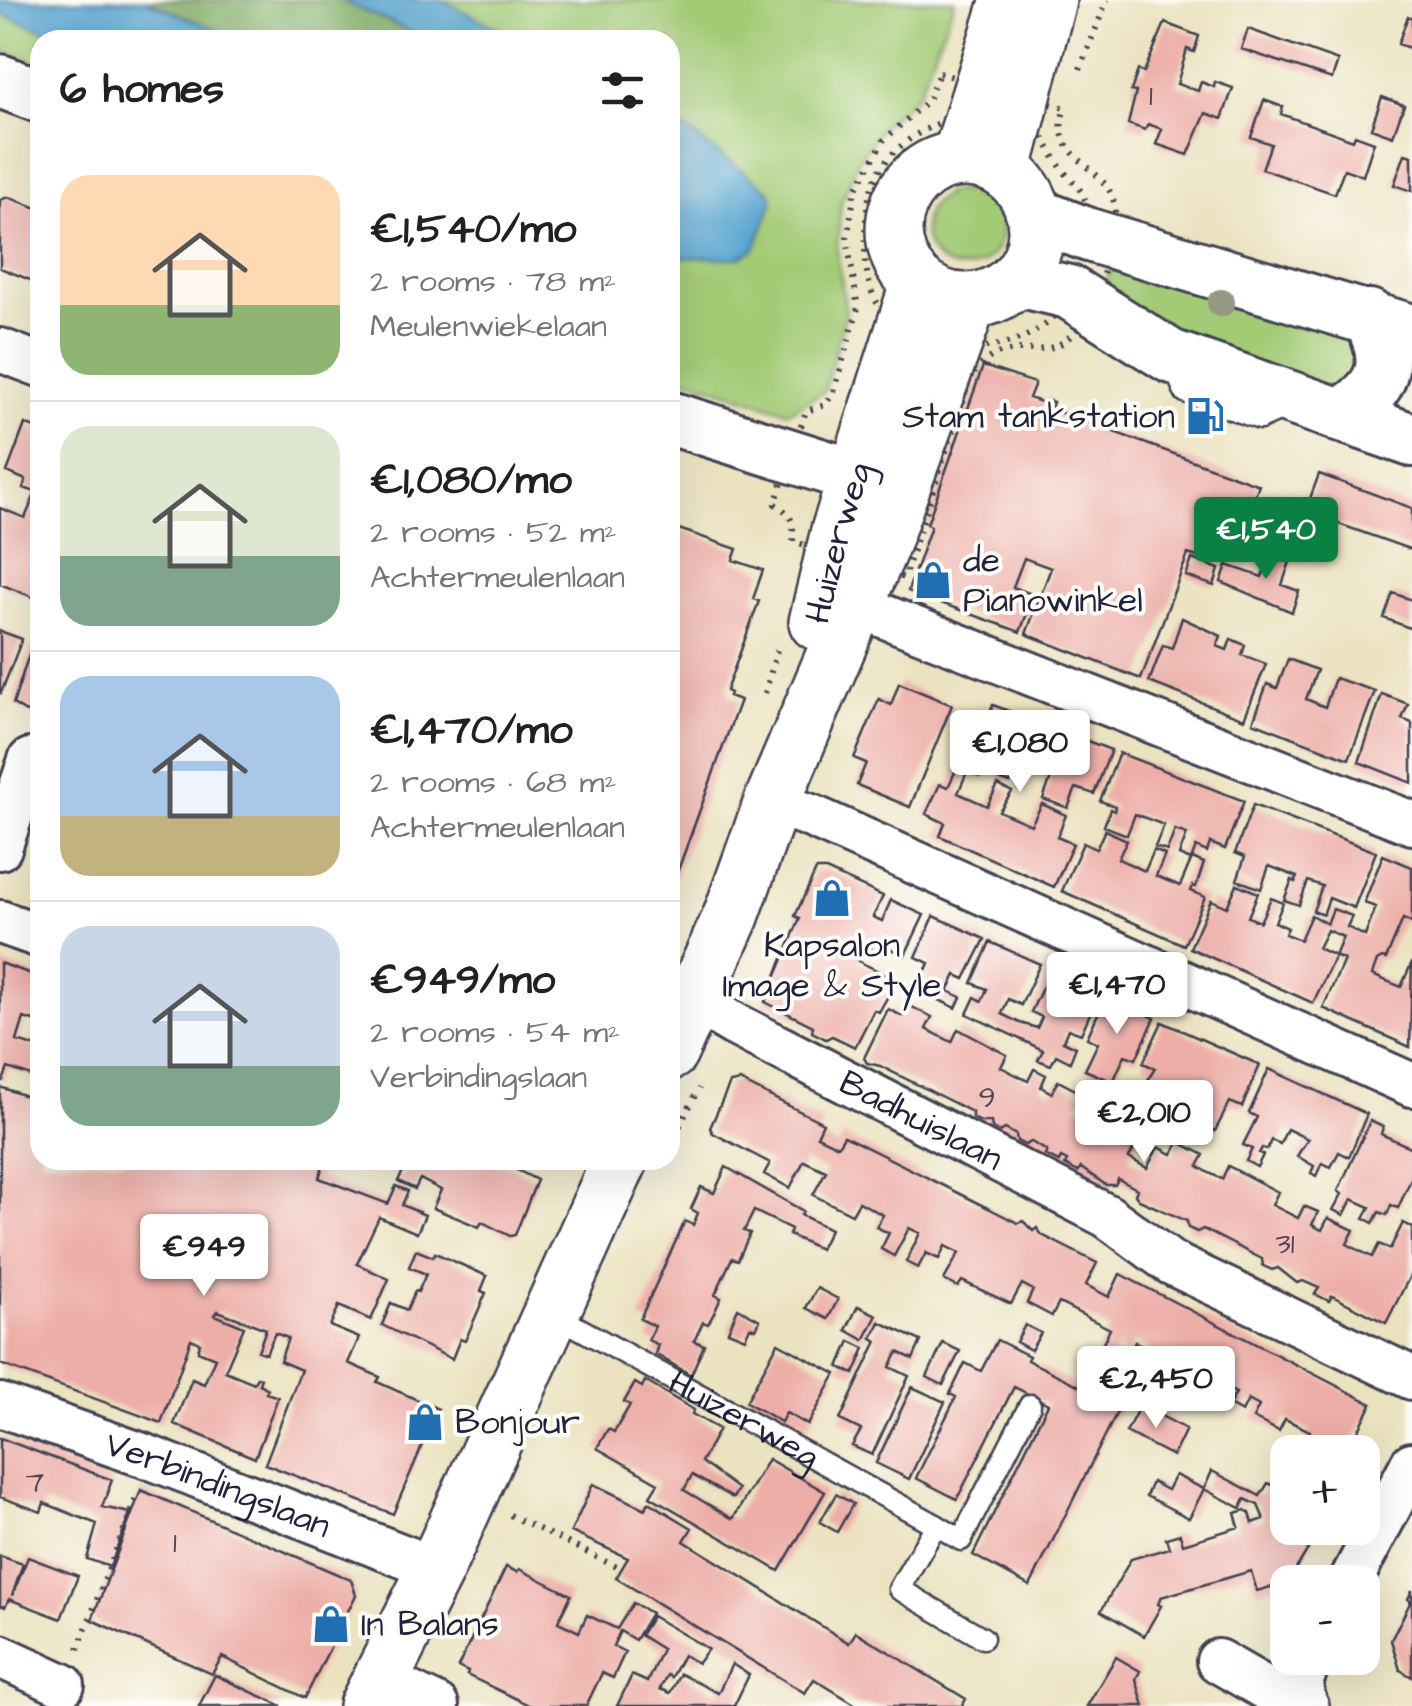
<!DOCTYPE html>
<meta charset="utf-8">
<style>
body{margin:0;font-family:"Architects Daughter",sans-serif;background:#f6f6f6;color:#202124;height:100vh;display:flex;flex-direction:column;font-size:38px;white-space:nowrap}
*{box-sizing:border-box;margin:0}
p{font-size:32px;color:#757577}
.icon{flex:none;width:55px;height:55px;fill:none;stroke:currentColor;stroke-width:2;stroke-linecap:round;stroke-linejoin:round}
.map{position:relative;flex:1;overflow:hidden}
.sheet{position:absolute;left:30px;top:30px;width:650px;height:1140px;display:flex;flex-direction:column;background:#fff;border-radius:30px;box-shadow:0 10px 40px #0002}
.sheet>*{flex:none}
.controls{position:absolute;left:1270px;top:1435px;display:grid;gap:20px}
.controls a{display:grid;place-items:center;width:110px;height:110px;border-radius:20px;background:#fff;box-shadow:0 10px 40px #0002;font-size:50px}
.price{position:absolute;translate:-50% -85px;padding:0 22px;border-radius:10px;background:#fff;color:#222;font-size:32px;line-height:65px;filter:drop-shadow(0 2px 5px #0008)}
.price::after{content:'';position:absolute;left:50%;top:60px;width:30px;height:22px;margin-left:-15px;background:inherit;clip-path:polygon(0 0,100% 0,50% 100%)}
.price.current{background:#0b8043;color:#fff}
ul{padding:0;list-style:none}
li{display:flex;align-items:center;gap:30px;height:250px;padding:0 30px}
li+li{border-top:2px solid #e0e0e0}
li span{display:grid;place-items:center;flex:none;width:280px;height:200px;border-radius:30px;color:#555}
li>.icon{margin-inline-start:auto}
span .icon{width:120px;height:120px;fill:#fffc;stroke-width:1}
li b{font-size:42px}
h2{display:flex;justify-content:space-between;align-items:center;height:120px;padding:0 30px;font-size:42px}
.map>svg:first-child{display:block}
.green{fill:#a3cb76;stroke:#627658;stroke-width:2.5}
.forest{fill:#82af67;stroke:#526851;stroke-width:2.5}
.water{fill:#57a4d0;stroke:#3c6386;stroke-width:2.5}
.building{fill:#edaea8}
.lines{fill:none;stroke-linecap:round;stroke-linejoin:round}
.service-casing{stroke:#403f4f;stroke-width:25}
.minor-casing{stroke:#403f4f;stroke-width:48}
.tertiary-casing{stroke:#403f4f;stroke-width:58}
.secondary-casing{stroke:#403f4f;stroke-width:60}
.path{stroke:#403f4f;stroke-width:6;stroke-dasharray:2.5 8;stroke-linecap:butt}
.service{stroke:#fff;stroke-width:20}
.minor{stroke:#fff;stroke-width:42}
.tertiary{stroke:#fff;stroke-width:52}
.secondary{stroke:#fff;stroke-width:55}
.tree{fill:#959982}
.labels{text-anchor:middle;dominant-baseline:central;stroke-width:8;stroke-linejoin:round;paint-order:stroke}
.number-label{font-size:30px;fill:#554556}
.poi-label{font-size:35px;fill:#22223b;stroke:#fdfcf7;text-anchor:start}
.street-label{font-size:35px;fill:#22223b;stroke:#fdfcf7}
</style>
<div class="map">
<svg width="1412" height="1706" viewBox="0 0 1412 1706">
<rect width="100%" height="100%" fill="#fdfcf7"/>
<filter id="ink" filterUnits="userSpaceOnUse"><feTurbulence type="fractalNoise" baseFrequency=".01" numOctaves="2"/><feDisplacementMap in="SourceGraphic" scale="20" xChannelSelector="R" yChannelSelector="G"/><feConvolveMatrix kernelMatrix="1 2 1 2 8 2 1 2 1" color-interpolation-filters="sRGB"/></filter>
<filter id="wash" filterUnits="userSpaceOnUse"><feTurbulence type="fractalNoise" baseFrequency=".0048" numOctaves="4" result="noise"/><feDisplacementMap in="SourceGraphic" scale="40" xChannelSelector="R" yChannelSelector="G"/><feGaussianBlur stdDeviation="2.25" result="paint"/><feColorMatrix in="noise" values="0 0 0 0 0 0 0 0 0 0 0 0 0 0 0 0 0 1.4 0 .05"/><feComposite in="paint" operator="in"/></filter>
<g filter="url(#wash)">
<rect width="100%" height="100%" fill="#ebe2c0"/>
<path class="green" d="M0,0H955L918,94L881,127L858,161L841,203L837,251L846,312L824,392L788,412L670,373V40H40V65L0,49Z
M924 229a39 39 0 1 1 78 0a39 39 0 1 1-78 0Z
M1114,258L1365,330L1372,352L1342,399L1184,342L1101,298Z"/>
<path class="forest" d="M146,0H340L429,40H240Z"/>
<path class="water" d="M0,0H145L240,40H69L0,14Z
M340,0H442L521,40H429Z
M670,118L770,191L773,201L755,249L739,258L670,257Z"/>
<g id="blocks">
<path class="building" d="M1408,16L1412,18V49L1398,44Z
M1165,23L1199,36L1194,52L1187,49L1177,84L1198,91L1201,82L1214,87L1215,82L1233,88L1222,119L1206,113L1188,155L1156,144L1162,129L1148,124L1145,130L1128,124L1136,92L1131,91L1138,70L1144,72Z
M1248,29L1338,61L1332,79L1241,49Z
M1382,97L1404,105L1393,136L1371,128Z
M1264,100L1283,107L1281,114L1353,140L1355,135L1374,142L1363,176L1344,169L1335,194L1262,169L1271,144L1251,137Z
M1405,154L1412,156V191L1394,185Z
M8,197L40,209V284L0,268V200Z
M983,366L1035,383L1029,398L1044,403L1045,400L1053,402L1051,409L1259,485L1240,535L1229,531L1217,563L1188,554L1141,679L1026,634L1051,568L1024,558L1013,587L1034,595L1020,632L908,591L931,526L927,524Z
M25,424L40,430V600L0,584V508L25,518L36,492L23,488L26,480L7,472Z
M1319,474L1412,508V550L1305,512Z
M670,526L737,549L733,560L763,570L753,599L759,601L726,691L730,693L729,696L740,700L670,892V625L674,622L671,621L675,609L670,607Z
M1272,549L1292,556L1282,585L1299,591L1292,612L1221,582L1227,565L1262,577Z
M1192,559L1219,569L1214,586L1186,576Z
M1393,593L1412,600V629L1384,618Z
M1182,618L1221,636L1217,646L1227,650L1231,639L1245,645L1242,655L1266,664L1244,719L1149,682L1163,645L1172,648Z
M0,631L22,639L1,693L0,692Z
M32,645L40,648V713L31,710L26,712L13,704Z
M1288,659L1317,670L1306,699L1325,707L1335,678L1375,691L1349,759L1253,722L1267,684L1277,688Z
M899,683L952,705L910,807L857,785L866,763L854,758L879,699L891,705Z
M1382,694L1408,704L1402,719L1412,723V783L1359,762Z
M993,705L1111,750L1094,794L1076,788L1068,808L1043,799L1051,778L1016,765L1010,783L999,779L1006,761L976,749L971,762L984,768L980,777L967,772L958,793L987,806L998,785L1012,792L999,811L1031,825L1042,804L1066,815L1057,837L1073,844L1054,887L940,836L945,823L926,814L940,784L948,787L968,745L976,748Z
M1119,753L1244,801L1225,849L1210,843L1207,852L1196,847L1191,860L1179,855L1187,834L1175,830L1167,851L1155,847L1164,825L1135,814L1127,835L1104,826L1110,809L1114,811L1115,806L1100,801Z
M1253,805L1376,852L1354,908L1329,898L1323,915L1313,911L1322,886L1308,881L1299,905L1284,900L1292,880L1295,882L1297,877L1269,866L1261,889L1237,880L1245,857L1235,853Z
M1105,830L1127,840L1118,859L1145,871L1154,850L1165,855L1156,876L1180,886L1192,858L1204,863L1196,887L1193,886L1191,891L1205,897L1184,945L1062,891L1083,843L1096,849Z
M1383,855L1412,867V923L1403,919L1386,959L1382,958L1377,961L1372,975L1401,987L1412,962L1410,1047L1323,1008L1344,960L1335,956L1343,937L1327,930L1318,948L1335,956L1313,1003L1190,948L1211,900L1227,907L1237,884L1258,893L1248,917L1260,922L1271,898L1283,903L1275,922L1288,928L1285,934L1300,940L1311,915L1327,924L1333,909L1352,916L1347,927L1365,936L1376,907L1364,903Z
M816,870H826L883,896L873,917L882,921L891,900L924,915L905,955L873,941L870,951L865,949L858,961L897,980L879,1012L874,1010L855,1047L832,1036L826,1039L812,1032L813,1026L765,1002L800,918L795,916Z
M934,916L985,939L965,979L956,975L948,991L961,997L956,1008L911,987L915,978L921,981L929,963L916,957Z
M990,942L1040,964L1021,1005L1008,999L1002,1014L1020,1023L1037,1028L1042,1017L1031,1012L1050,971L1099,993L1081,1034L1068,1029L1063,1041L1076,1047L1070,1062L1056,1055L1051,1065L1038,1060L1043,1050L967,1014L975,997L982,1001L987,989L972,983Z
M0,963L40,977V1023L24,1018L17,1041L40,1048V1079L8,1068L3,1081L0,1080Z
M1106,996L1155,1018L1136,1059L1125,1055L1113,1082L1085,1070L1098,1043L1087,1038Z
M908,1005L932,1017L926,1029L952,1042L958,1029L1007,1055L1001,1067L1028,1081L1034,1069L1046,1075L1041,1087L1052,1093L1058,1081L1083,1094L1077,1106L1101,1118L1107,1106L1146,1125L1129,1158L1147,1168L1158,1147L1172,1154L1179,1142L1204,1155L1198,1166L1209,1173L1222,1179L1228,1166L1278,1192L1272,1205L1298,1218L1304,1206L1318,1212L1312,1225L1322,1230L1328,1218L1354,1230L1347,1244L1372,1257L1379,1244L1390,1249L1403,1223L1412,1227V1272L1386,1323L1332,1296L1329,1301L1315,1294L1319,1288L1303,1281L1297,1283L1278,1268L1272,1270L1263,1266L1262,1259L1203,1229L1197,1232L1188,1228L1187,1221L1139,1200L1135,1195L1137,1189L1118,1179L1115,1185H1106L1081,1168L1078,1172L1065,1165L1067,1161L1061,1158L1059,1162L1045,1155L1047,1151L1031,1142L1025,1145L1017,1141L1016,1135L1005,1129L1000,1132L992,1128L991,1122H981L972,1118V1112L880,1066L867,1063L864,1058L888,1009L902,1016Z
M1162,1022L1260,1065L1242,1107L1230,1102L1215,1131L1190,1120L1203,1090L1180,1080L1173,1097L1183,1102L1177,1114L1153,1103L1155,1098L1141,1092L1155,1068L1143,1063Z
M1269,1069L1367,1114L1349,1157L1339,1152L1331,1167L1322,1163L1316,1176L1311,1173L1314,1166L1297,1156L1308,1139L1287,1129L1280,1144L1271,1140L1267,1150L1262,1148L1259,1153L1263,1155L1257,1167L1246,1161L1252,1149L1243,1145L1257,1117L1249,1113Z
M740,1081L823,1123L817,1136L838,1146L844,1136L1018,1223L1023,1221L1033,1231L1037,1228L1042,1235L1097,1263L1086,1285L1109,1297L1120,1274L1372,1404L1347,1452H1315L1316,1449L1304,1443L1310,1431L1285,1419L1279,1431L1253,1418L1259,1406L1248,1400L1242,1412L1229,1405L1236,1393L1209,1380L1203,1392L1189,1385L1195,1373L1172,1361L1160,1384L1147,1378L1160,1355L1135,1342L1128,1354L1117,1348L1110,1361L1097,1354L1110,1329L1059,1303L1052,1316L1027,1303L1033,1290L1022,1284L1011,1304L962,1281L958,1287L944,1280L959,1253L945,1246L939,1259L926,1253L918,1268L906,1262L920,1233L909,1228L894,1256L881,1249L889,1233L876,1227L883,1215L859,1202L852,1214L813,1195L826,1171L804,1161L790,1188L764,1174L770,1163L713,1133L710,1128L730,1083Z
M0,1087L40,1101V1160H325L319,1178L388,1204L396,1186L408,1191L402,1205L425,1215L417,1233L379,1217L357,1264L389,1279L371,1320L339,1306L330,1326L359,1338L348,1363L380,1377L377,1382L438,1409L393,1514L265,1464L301,1370L280,1361L288,1338L275,1333L266,1354L258,1351L266,1329L218,1311L215,1315L244,1327L225,1371L254,1383L257,1377L261,1378L259,1384L268,1389L266,1393L278,1397L255,1458L174,1424L192,1379L204,1384L215,1358L198,1351L200,1343L191,1339L161,1423L0,1364Z
M1370,1121L1383,1127L1381,1134L1412,1148V1177L1398,1208L1391,1205L1387,1215L1379,1212L1373,1223L1364,1218L1370,1207L1352,1199L1344,1215L1333,1210L1342,1194L1338,1191Z
M409,1160H462L474,1166L477,1160H504L503,1163L537,1180L515,1235L510,1236L482,1222L479,1227L433,1208L441,1190L420,1179L415,1189L398,1181Z
M726,1167L803,1211L801,1215L830,1229L820,1249L789,1235L791,1229L754,1211L744,1231L750,1233L738,1260L732,1258L715,1295L721,1298L715,1311L708,1324L703,1322L694,1341L704,1345L691,1375L655,1354L658,1345L648,1340L655,1326L640,1319L685,1221L693,1225L698,1213L691,1209L701,1187L714,1193Z
M416,1250L433,1257L435,1253L487,1276L481,1291L486,1293L465,1341L460,1339L452,1359L382,1325L391,1303L407,1310L415,1291L418,1292L426,1274L409,1267Z
M817,1288L838,1299L828,1319L806,1308Z
M858,1306L877,1315L864,1340L846,1330Z
M738,1308L760,1320L756,1329L750,1327L745,1338L728,1331Z
M880,1322L921,1341L913,1359L898,1352L890,1367L909,1376L872,1455L852,1446L861,1430L840,1420L877,1341L872,1338Z
M1025,1325L1041,1333L1031,1350L1016,1342Z
M997,1340L1029,1356L1027,1360L1120,1406L1030,1586L973,1555L1048,1404L1014,1387L957,1499L916,1478L956,1397L950,1394L965,1363L981,1371Z
M850,1341L865,1348L854,1374L839,1367Z
M778,1343L836,1374L808,1425L786,1413L781,1422L746,1402Z
M943,1343L960,1351L943,1385L927,1377Z
M645,1381L694,1410L692,1414L719,1429L701,1462L738,1489L733,1498L692,1475L684,1490L733,1519L768,1459L825,1492L779,1571L650,1496L658,1483L597,1448L608,1429L614,1432L630,1405L624,1402L635,1383L642,1387Z
M912,1387L945,1402L909,1479L876,1463Z
M1140,1405L1186,1429L1173,1456L1126,1432Z
M0,1438L112,1480L102,1507L130,1513L110,1567L87,1559L97,1524L44,1503L41,1512L0,1497Z
M1212,1471L1260,1496L1268,1483L1284,1490L1288,1492V1528H1321L1288,1582L1257,1591L1251,1571L1161,1597L1158,1604L1161,1606L1144,1636L1101,1611L1131,1559L1169,1548L1166,1538L1180,1534L1183,1544L1239,1527L1235,1513L1245,1510L1250,1513L1253,1523L1264,1519L1258,1505L1245,1499L1241,1508L1204,1489Z
M1175,1475L1204,1489L1189,1518L1146,1496L1152,1482L1167,1490Z
M593,1484L645,1509L649,1502L692,1528L684,1541L849,1643L856,1632L966,1699L962,1706H858L814,1679L805,1693L616,1578L628,1558L571,1532Z
M141,1490L351,1580L356,1595L305,1698L222,1657L212,1674L92,1620Z
M836,1494L853,1504L837,1532L820,1522Z
M0,1556L23,1564L12,1596L28,1557L78,1576L61,1619L9,1599L5,1607L0,1605Z
M506,1567L517,1572L519,1569L571,1595L558,1622L579,1632L587,1615L617,1629L633,1603L651,1613L635,1640L620,1631L613,1646L625,1652L613,1678L602,1673L586,1706H531L467,1675L468,1672L458,1667Z
M1412,1590V1677L1400,1670L1391,1640L1411,1601L1408,1599Z
M652,1616L708,1649L698,1663L683,1655L671,1677L667,1675L660,1689L670,1693L680,1674L718,1693L732,1664L749,1675L734,1706H617L632,1675L647,1682L662,1649L640,1635Z
M1116,1657L1140,1671L1136,1679L1144,1706H1087Z
M215,1675L282,1706H199Z"/>
</g>
</g>
<g filter="url(#ink)">
<use href="#blocks" fill-opacity="0" stroke="#403f4f" stroke-width="2.5"/>
<g class="lines">
<g class="service-casing">
<g id="service">
<path d="M1172,363L1185,392L1260,419L1287,407"/>
<path id="s1" d="M553,1314L936,1525L899,1589L983,1638"/>
<path d="M936,1525L961,1540L1030,1405"/>
</g>
</g>
<g class="minor-casing">
<g id="minor">
<path d="M0,350L40,365"/>
<path d="M855,605L1412,823"/>
<path d="M772,802L811,816L1412,1085"/>
<path d="M0,848L30,760"/>
<path d="M0,922L40,936"/>
<path id="s2" d="M670,986L734,1024L1107,1216L1171,1263L1412,1378"/>
<path id="s3" d="M0,1405L151,1458L436,1569"/>
<path d="M1350,1582L1412,1464"/>
<path d="M0,1656L63,1685"/>
<path d="M1218,1661L1296,1706"/>
<path d="M381,1679L437,1706"/>
<path d="M1307,1706C1297,1689 1303,1674 1311,1658"/>
</g>
</g>
<g class="tertiary-casing">
<path id="tertiary" d="M0,81L40,96
M1036,215L1089,235L1412,331
M1018,280L1069,292L1170,356L1412,440
M1341,416C1386,387 1393,364 1369,316
M670,418L899,490"/>
</g>
<g class="secondary-casing">
<g id="secondary">
<path d="M960,158L1009,0"/>
<circle cx="965" cy="230" r="71"/>
<path d="M1004,168L1048,0"/>
<path id="s4" d="M817,622L839,531L918,285"/>
<path d="M670,1052L731,916L772,802L881,545L969,302"/>
<path d="M367,1706L436,1569L620,1160"/>
</g>
</g>
<path class="path" d="M1080,69L1107,0
M939,73L1065,108C1049,151 1091,161 1109,190C1126,217 1104,275 1092,302C1086,314 1076,332 1066,340C1037,363 999,331 970,379L904,578L793,541C794,522 792,514 775,504L806,411L825,405L834,392L858,308L847,239L855,191L884,140L928,100Z
M977,110L1040,131C1047,144 1054,158 1063,170C1070,180 1083,189 1085,201C1091,225 1085,245 1077,267C1071,286 1065,307 1050,321C1004,360 914,358 879,306C862,281 864,238 867,210C873,150 925,124 977,110Z
M765,693L779,643
M670,1145L699,1088
M510,1515L621,1569
M78,1649L138,1493"/>
<use href="#service" class="service"/>
<use href="#minor" class="minor"/>
<use href="#tertiary" class="tertiary"/>
<use href="#secondary" class="secondary"/>
</g>
<circle class="tree" cx="1221" cy="303" r="14"/>
</g>
<defs>
<g id="fuel-bare" transform="scale(3)"><path d="M-5.5-6h7V0h2V4h1.3V-2.5L3-4.5l.8-.8L6-3V5H2.5V1h-1V6h-7ZM-4.2-4.7v3.2H.2V-4.7Z" fill="#1f6fb2" stroke="#fdfcf7" stroke-width="2.5" paint-order="stroke"/></g>
<g id="shop-bare" transform="scale(3)"><path d="M-5-2.5h2.3a2.7 3.5 0 0 1 5.4 0H5L5.5 6h-11ZM-1.5-2.5h3a1.5 2.3 0 0 0-3 0Z" fill="#1f6fb2" stroke="#fdfcf7" stroke-width="2.5" paint-order="stroke"/></g>
</defs>
<g fill-rule="evenodd">
<use href="#fuel-bare" x="1205" y="416"/>
<use href="#shop-bare" x="933" y="580"/>
<use href="#shop-bare" x="832" y="898"/>
<use href="#shop-bare" x="425" y="1422"/>
<use href="#shop-bare" x="331" y="1624"/>
</g>
<g class="labels">
<g class="number-label">
<text x="1151" y="96">1</text>
<text x="987" y="1098">9</text>
<text x="1285" y="1244">31</text>
<text x="35" y="1483">7</text>
<text x="175" y="1543">1</text>
</g>
<g class="poi-label">
<text x="1175" y="416" text-anchor="end">Stam tankstation</text>
<text x="963" y="560">de<tspan x="963" dy="40">Pianowinkel</tspan></text>
<text x="832" y="945" text-anchor="middle">Kapsalon<tspan x="832" dy="40">Image &amp; Style</tspan></text>
<text x="455" y="1422">Bonjour</text>
<text x="361" y="1624">In Balans</text>
</g>
<g class="street-label">
<text stroke="none"><textPath href="#s4" startOffset="82">Huizerweg</textPath></text>
<text stroke="none"><textPath href="#s2" startOffset="285">Badhuislaan</textPath></text>
<text stroke="none"><textPath href="#s1" startOffset="218">Huizerweg</textPath></text>
<text stroke="none"><textPath href="#s3" startOffset="232">Verbindingslaan</textPath></text>
</g>
</g>
</svg>
<div class="controls">
<a>+</a>
<a>−</a>
</div>
<b class="price current" style="left:1266px;top:582px">€1,540</b>
<b class="price" style="left:1020px;top:795px">€1,080</b>
<b class="price" style="left:1117px;top:1037px">€1,470</b>
<b class="price" style="left:1144px;top:1165px">€2,010</b>
<b class="price" style="left:204px;top:1299px">€949</b>
<b class="price" style="left:1156px;top:1431px">€2,450</b>
<section class="sheet">
<h2>6 homes<svg class="icon" aria-label="filters" viewBox="0 0 24 24"><path d="M4 7h16M4 17h16"/><circle cx="9" cy="7" r="2"/><circle cx="15" cy="17" r="2"/></svg></h2>
<ul>
<li><span style="background:linear-gradient(#ffd9b3 65%,#8fb573 0)"><svg class="icon" aria-label="home" viewBox="0 0 24 24"><path d="M3 11l9-7 9 7M6 9v11h12V9"/></svg></span><div><b>€1,540/mo</b><p>2 rooms · 78 m²</p><p>Meulenwiekelaan</p></div></li>
<li><span style="background:linear-gradient(#dfe7d0 65%,#7fa58c 0)"><svg class="icon" aria-label="home" viewBox="0 0 24 24"><path d="M3 11l9-7 9 7M6 9v11h12V9"/></svg></span><div><b>€1,080/mo</b><p>2 rooms · 52 m²</p><p>Achtermeulenlaan</p></div></li>
<li><span style="background:linear-gradient(#a9c7e8 70%,#c2b280 0)"><svg class="icon" aria-label="home" viewBox="0 0 24 24"><path d="M3 11l9-7 9 7M6 9v11h12V9"/></svg></span><div><b>€1,470/mo</b><p>2 rooms · 68 m²</p><p>Achtermeulenlaan</p></div></li>
<li><span style="background:linear-gradient(#c9d6e8 70%,#7fa58c 0)"><svg class="icon" aria-label="home" viewBox="0 0 24 24"><path d="M3 11l9-7 9 7M6 9v11h12V9"/></svg></span><div><b>€949/mo</b><p>2 rooms · 54 m²</p><p>Verbindingslaan</p></div></li>
</ul>
</section>
</div>
